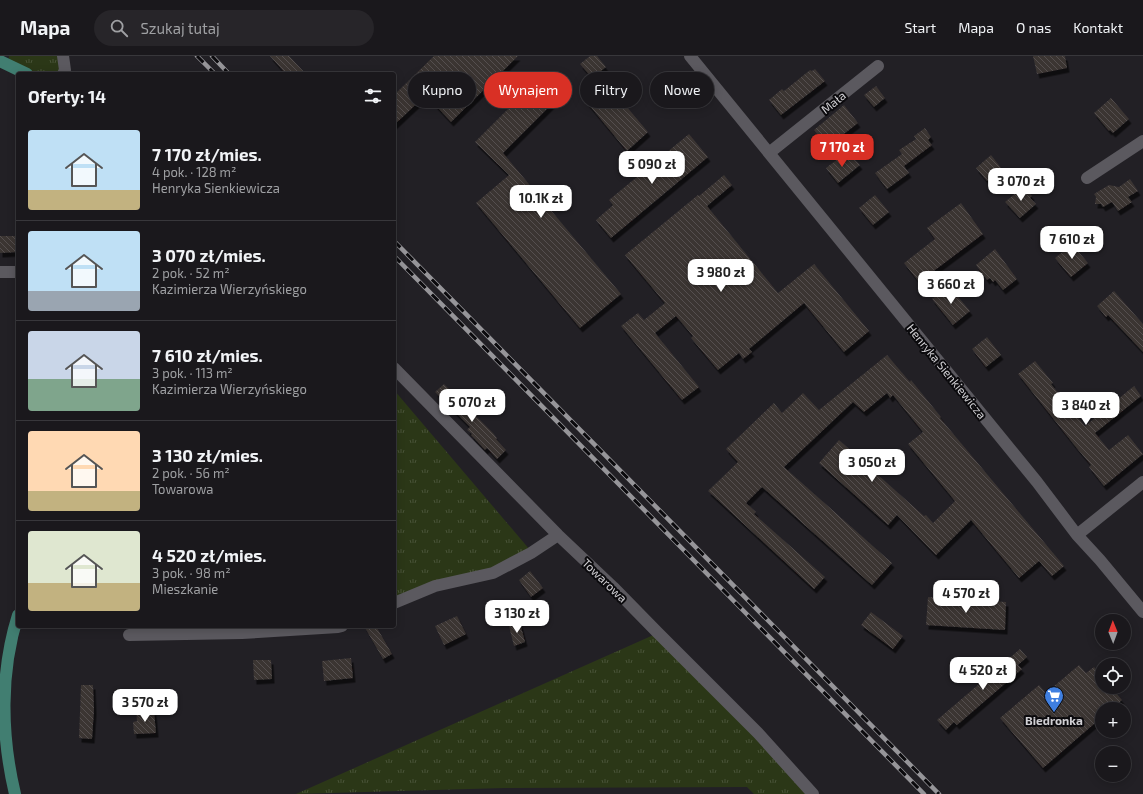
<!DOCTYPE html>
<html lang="pl">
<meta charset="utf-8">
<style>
body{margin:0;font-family:"Exo 2",sans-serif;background:#272529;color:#f1f3f6;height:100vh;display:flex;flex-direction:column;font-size:15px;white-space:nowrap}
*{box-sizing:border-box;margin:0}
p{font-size:13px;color:#9fa0a3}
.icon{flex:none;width:22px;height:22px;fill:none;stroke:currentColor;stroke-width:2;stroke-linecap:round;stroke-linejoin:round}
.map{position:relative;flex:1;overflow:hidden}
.details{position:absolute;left:16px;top:16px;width:380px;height:556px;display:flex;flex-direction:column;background:#1a181c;border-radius:4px;box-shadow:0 2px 10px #0003,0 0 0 1px #38373b}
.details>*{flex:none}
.banner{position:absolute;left:408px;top:16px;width:380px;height:36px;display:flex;gap:8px}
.needle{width:26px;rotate:359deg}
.tools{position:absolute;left:1095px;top:558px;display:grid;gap:8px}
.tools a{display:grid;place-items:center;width:36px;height:36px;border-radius:50%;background:#1a181c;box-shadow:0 2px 10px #0003,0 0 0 1px #38373b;font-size:20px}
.price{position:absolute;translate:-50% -34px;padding:0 9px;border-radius:8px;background:#fff;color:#222;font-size:13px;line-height:26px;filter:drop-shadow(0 1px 2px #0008)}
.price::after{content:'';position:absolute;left:50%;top:24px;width:12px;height:9px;margin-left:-6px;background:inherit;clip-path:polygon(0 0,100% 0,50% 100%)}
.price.active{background:#d93025;color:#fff}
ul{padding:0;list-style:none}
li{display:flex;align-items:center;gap:12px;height:100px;padding:0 12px}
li+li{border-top:1px solid #38373b}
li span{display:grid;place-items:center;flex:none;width:112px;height:80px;border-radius:4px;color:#555}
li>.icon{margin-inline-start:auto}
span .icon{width:48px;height:48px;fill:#fffc;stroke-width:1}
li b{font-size:17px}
h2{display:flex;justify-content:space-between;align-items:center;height:48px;padding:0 12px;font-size:17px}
.pill{padding:0 14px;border-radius:18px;background:#1a181c;box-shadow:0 2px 10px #0003,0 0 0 1px #38373b;font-size:14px;line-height:36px}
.pill.active{background:#d93025;color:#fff}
header{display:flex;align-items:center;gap:24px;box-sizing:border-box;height:56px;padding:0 20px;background:#1a181c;border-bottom:1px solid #38373b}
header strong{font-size:19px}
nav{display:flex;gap:22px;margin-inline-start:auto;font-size:14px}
.search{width:280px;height:36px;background:#272529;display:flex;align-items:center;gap:10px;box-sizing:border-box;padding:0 14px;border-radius:22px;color:#9fa0a3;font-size:15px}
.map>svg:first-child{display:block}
.grass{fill:url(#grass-tufts)}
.building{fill:url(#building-back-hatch);filter:url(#shadow)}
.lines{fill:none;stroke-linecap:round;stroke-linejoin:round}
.minor{stroke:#5b595f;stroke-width:12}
.major{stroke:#417e71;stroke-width:12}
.rail-casing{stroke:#969599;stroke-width:4.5}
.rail{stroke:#0b0a0d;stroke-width:3;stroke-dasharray:9;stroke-linecap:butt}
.labels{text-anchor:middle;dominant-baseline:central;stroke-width:4;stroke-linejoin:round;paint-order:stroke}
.street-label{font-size:12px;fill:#d1d0d4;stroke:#0b0a0d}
.poi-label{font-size:12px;font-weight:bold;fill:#d1d0d4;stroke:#0b0a0d}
</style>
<header>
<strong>Mapa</strong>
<div class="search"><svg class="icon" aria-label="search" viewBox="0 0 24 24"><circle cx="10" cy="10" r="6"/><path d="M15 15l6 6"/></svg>Szukaj tutaj</div>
<nav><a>Start</a><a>Mapa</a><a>O nas</a><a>Kontakt</a></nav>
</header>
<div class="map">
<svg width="1143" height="738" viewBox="0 0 1143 738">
<defs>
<pattern id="grass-tufts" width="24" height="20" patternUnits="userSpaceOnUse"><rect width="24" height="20" fill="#2b3717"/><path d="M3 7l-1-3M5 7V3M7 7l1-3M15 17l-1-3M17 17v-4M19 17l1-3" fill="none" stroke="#495338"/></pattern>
<pattern id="building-back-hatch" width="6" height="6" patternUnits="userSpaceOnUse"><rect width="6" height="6" fill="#3a3433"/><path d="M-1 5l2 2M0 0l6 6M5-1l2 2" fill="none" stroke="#555050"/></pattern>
<filter id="shadow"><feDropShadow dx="2.5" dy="4.5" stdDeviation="0" flood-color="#0009"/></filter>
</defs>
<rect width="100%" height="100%" fill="#222025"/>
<path class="grass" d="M9,0H63V18H27L8,9Z
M394,334L530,494L497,510L394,541Z
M658,577L813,738H754L747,731L504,732L296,738Z"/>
<path class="building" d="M270,0H289L306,18H286Z
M434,0H518L451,66L426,39L394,69V39Z
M590,0H597L606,11L592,22L580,8Z
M1033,0H1065L1067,12L1037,18Z
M815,13L825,25L781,59L769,44L782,33L784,35L810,14L812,15Z
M538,23L558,42L503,97L621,238L580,272L476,147L509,119L475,86Z
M605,25L648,76L627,95L584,43Z
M876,30L885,42L874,51L864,39Z
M1111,42L1129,63L1113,77L1110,74L1109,75L1094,57Z
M844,49L858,67L827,91L814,74Z
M925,72L931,81L928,84L932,89L904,110L909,117L887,133L875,117L902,98L899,94L916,83L914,80Z
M689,78L708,101L611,182L596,164L613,149L609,144Z
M991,99L1002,113L987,125L976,112Z
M852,100L860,109L838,127L826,112L839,102L843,107Z
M724,119L732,129L707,150L778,237L814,208L869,275L844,296L804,247L749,293L752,296L743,303L739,297L718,314L691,282L693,280L676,260L655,277L699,331L682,344L621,270L638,257L644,264L665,247L625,199L698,139L699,140Z
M1130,123L1138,135L1128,141L1132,146L1118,155L1112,146L1103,151L1101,148H1095L1096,141L1094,138L1109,129L1119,131Z
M1024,130L1032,140L1030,142L1036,148L1020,162L1005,146Z
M875,139L889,156L873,169L859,152Z
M961,147L983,178L919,226L904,207L935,183L927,172Z
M0,180H18V196L0,197Z
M1072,188L1088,207L1071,221L1055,202Z
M995,193L1017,223L1003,234L995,224L993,226L990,222L987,224L976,209Z
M949,230L970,255L953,269L932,243Z
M1114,235L1143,268V296L1108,259L1106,261L1097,250Z
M987,281L1001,299L986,311L972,293Z
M887,299L910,326L911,324L941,361L940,362L1064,510L1052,520L1039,505L1019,522L971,464L936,499L897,459L888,469L819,407L839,384L924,460L926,459L933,467L955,445L908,388L923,376L893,339L890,342L887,337L864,356L853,346L784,411L892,507L872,529L762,431L746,447L756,456L754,458L825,521L814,533L708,435L738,406L726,393L774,347L782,357L803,337L819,354Z
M1035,305L1053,327L1051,328L1085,370L1134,330L1141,340L1095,377L1109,394L1128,379L1143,398L1104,430L1089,411L1091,409L1075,390L1018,318Z
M444,328L493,377L497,382L496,383L506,394L497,403L487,392L485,394L471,379L472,378L467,374L470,371L435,336Z
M530,515L543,532L531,541L519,524Z
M928,541L1006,546L1005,574L926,569Z
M871,556L903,580L893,593L861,569Z
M457,560L466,578L444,589L435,570Z
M520,567L525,586L514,590L509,570Z
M364,570H376L392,598L383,603Z
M1020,593L1027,601L1018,609L1022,613L957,669L954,666L946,674L937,664Z
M351,602L353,622L324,625L322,605Z
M253,604H271L272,623L254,624Z
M1079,609L1086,617L1094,611L1102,620V631H1111L1122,644L1112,653H1102V661L1043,712L1000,662L1039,629L1046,637Z
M81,629H93L94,654L92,683L79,682Z
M154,655L156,677L134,678L133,666L137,665L136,656Z"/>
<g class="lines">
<path class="minor" d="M63,0L65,14L63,18
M690,0L1037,426L1077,479L1100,504L1143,556
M769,97L878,10
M1087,122L1143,85
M0,216H18
M394,312L558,479L613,531L658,577L758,677L813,738
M1077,479L1143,426
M394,547L435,530L493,517L531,497L558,479
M129,579L242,577L338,571L342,570"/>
<path class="major" d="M0,5L27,18
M15,738C1,679 0,616 18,559"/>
<g class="rail-casing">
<path id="rail" d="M197,0L215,18
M212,0L229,18
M394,185L939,738
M394,200L924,738"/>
</g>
<use href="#rail" class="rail"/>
</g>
<defs>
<g id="supermarket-pin" transform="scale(1)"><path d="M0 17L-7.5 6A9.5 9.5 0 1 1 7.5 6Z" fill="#3f7fe0" stroke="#0b0a0d"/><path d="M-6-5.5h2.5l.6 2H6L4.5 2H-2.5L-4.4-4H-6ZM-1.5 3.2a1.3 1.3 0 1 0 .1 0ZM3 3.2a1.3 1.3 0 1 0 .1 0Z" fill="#fff"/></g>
</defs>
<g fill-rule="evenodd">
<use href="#supermarket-pin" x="1054" y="640"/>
</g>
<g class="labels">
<g class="street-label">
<text transform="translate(833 46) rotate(-39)">Mała</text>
<text transform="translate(947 315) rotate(51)">Henryka Sienkiewicza</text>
<text transform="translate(605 524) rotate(44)">Towarowa</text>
</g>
<g class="poi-label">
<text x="1054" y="664">Biedronka</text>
</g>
</g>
</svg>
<div class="tools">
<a><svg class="needle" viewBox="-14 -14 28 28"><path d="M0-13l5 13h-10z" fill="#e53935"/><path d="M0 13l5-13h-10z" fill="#9fa0a3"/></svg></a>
<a><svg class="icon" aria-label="locate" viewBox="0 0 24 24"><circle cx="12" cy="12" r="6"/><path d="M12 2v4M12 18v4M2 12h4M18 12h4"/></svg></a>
<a>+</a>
<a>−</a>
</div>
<b class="price active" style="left:842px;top:112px">7 170 zł</b>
<b class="price" style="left:652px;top:129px">5 090 zł</b>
<b class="price" style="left:1021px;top:146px">3 070 zł</b>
<b class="price" style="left:541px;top:163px">10.1K zł</b>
<b class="price" style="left:1072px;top:204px">7 610 zł</b>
<b class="price" style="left:721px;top:237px">3 980 zł</b>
<b class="price" style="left:951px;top:249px">3 660 zł</b>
<b class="price" style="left:472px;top:367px">5 070 zł</b>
<b class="price" style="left:1086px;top:370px">3 840 zł</b>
<b class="price" style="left:872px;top:427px">3 050 zł</b>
<b class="price" style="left:966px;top:558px">4 570 zł</b>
<b class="price" style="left:517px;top:578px">3 130 zł</b>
<b class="price" style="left:983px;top:635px">4 520 zł</b>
<b class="price" style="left:145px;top:667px">3 570 zł</b>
<div class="banner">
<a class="pill">Kupno</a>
<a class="pill active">Wynajem</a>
<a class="pill">Filtry</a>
<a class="pill">Nowe</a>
</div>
<section class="details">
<h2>Oferty: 14<svg class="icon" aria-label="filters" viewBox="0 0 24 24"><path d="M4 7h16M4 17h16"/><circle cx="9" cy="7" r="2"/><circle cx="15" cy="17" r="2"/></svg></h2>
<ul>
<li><span style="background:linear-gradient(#bfe0f5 75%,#c2b280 0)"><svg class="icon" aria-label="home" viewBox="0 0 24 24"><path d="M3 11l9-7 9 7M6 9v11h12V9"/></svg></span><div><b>7 170 zł/mies.</b><p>4 pok. · 128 m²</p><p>Henryka Sienkiewicza</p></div></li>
<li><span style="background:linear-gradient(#bfe0f5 75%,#9aa5b1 0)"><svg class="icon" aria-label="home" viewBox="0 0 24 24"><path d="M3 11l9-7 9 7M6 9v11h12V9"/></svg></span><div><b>3 070 zł/mies.</b><p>2 pok. · 52 m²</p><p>Kazimierza Wierzyńskiego</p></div></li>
<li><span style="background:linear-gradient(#c9d6e8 60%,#7fa58c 0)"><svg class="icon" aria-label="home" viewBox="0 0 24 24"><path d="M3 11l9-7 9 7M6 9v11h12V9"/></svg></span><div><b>7 610 zł/mies.</b><p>3 pok. · 113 m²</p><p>Kazimierza Wierzyńskiego</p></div></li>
<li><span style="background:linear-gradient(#ffd9b3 75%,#c2b280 0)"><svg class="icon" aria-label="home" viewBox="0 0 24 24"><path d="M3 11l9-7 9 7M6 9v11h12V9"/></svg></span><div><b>3 130 zł/mies.</b><p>2 pok. · 56 m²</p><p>Towarowa</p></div></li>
<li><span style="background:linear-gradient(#dfe7d0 65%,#c2b280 0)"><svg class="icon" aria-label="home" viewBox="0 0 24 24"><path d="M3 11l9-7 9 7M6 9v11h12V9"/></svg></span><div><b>4 520 zł/mies.</b><p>3 pok. · 98 m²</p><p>Mieszkanie</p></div></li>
</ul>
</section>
</div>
